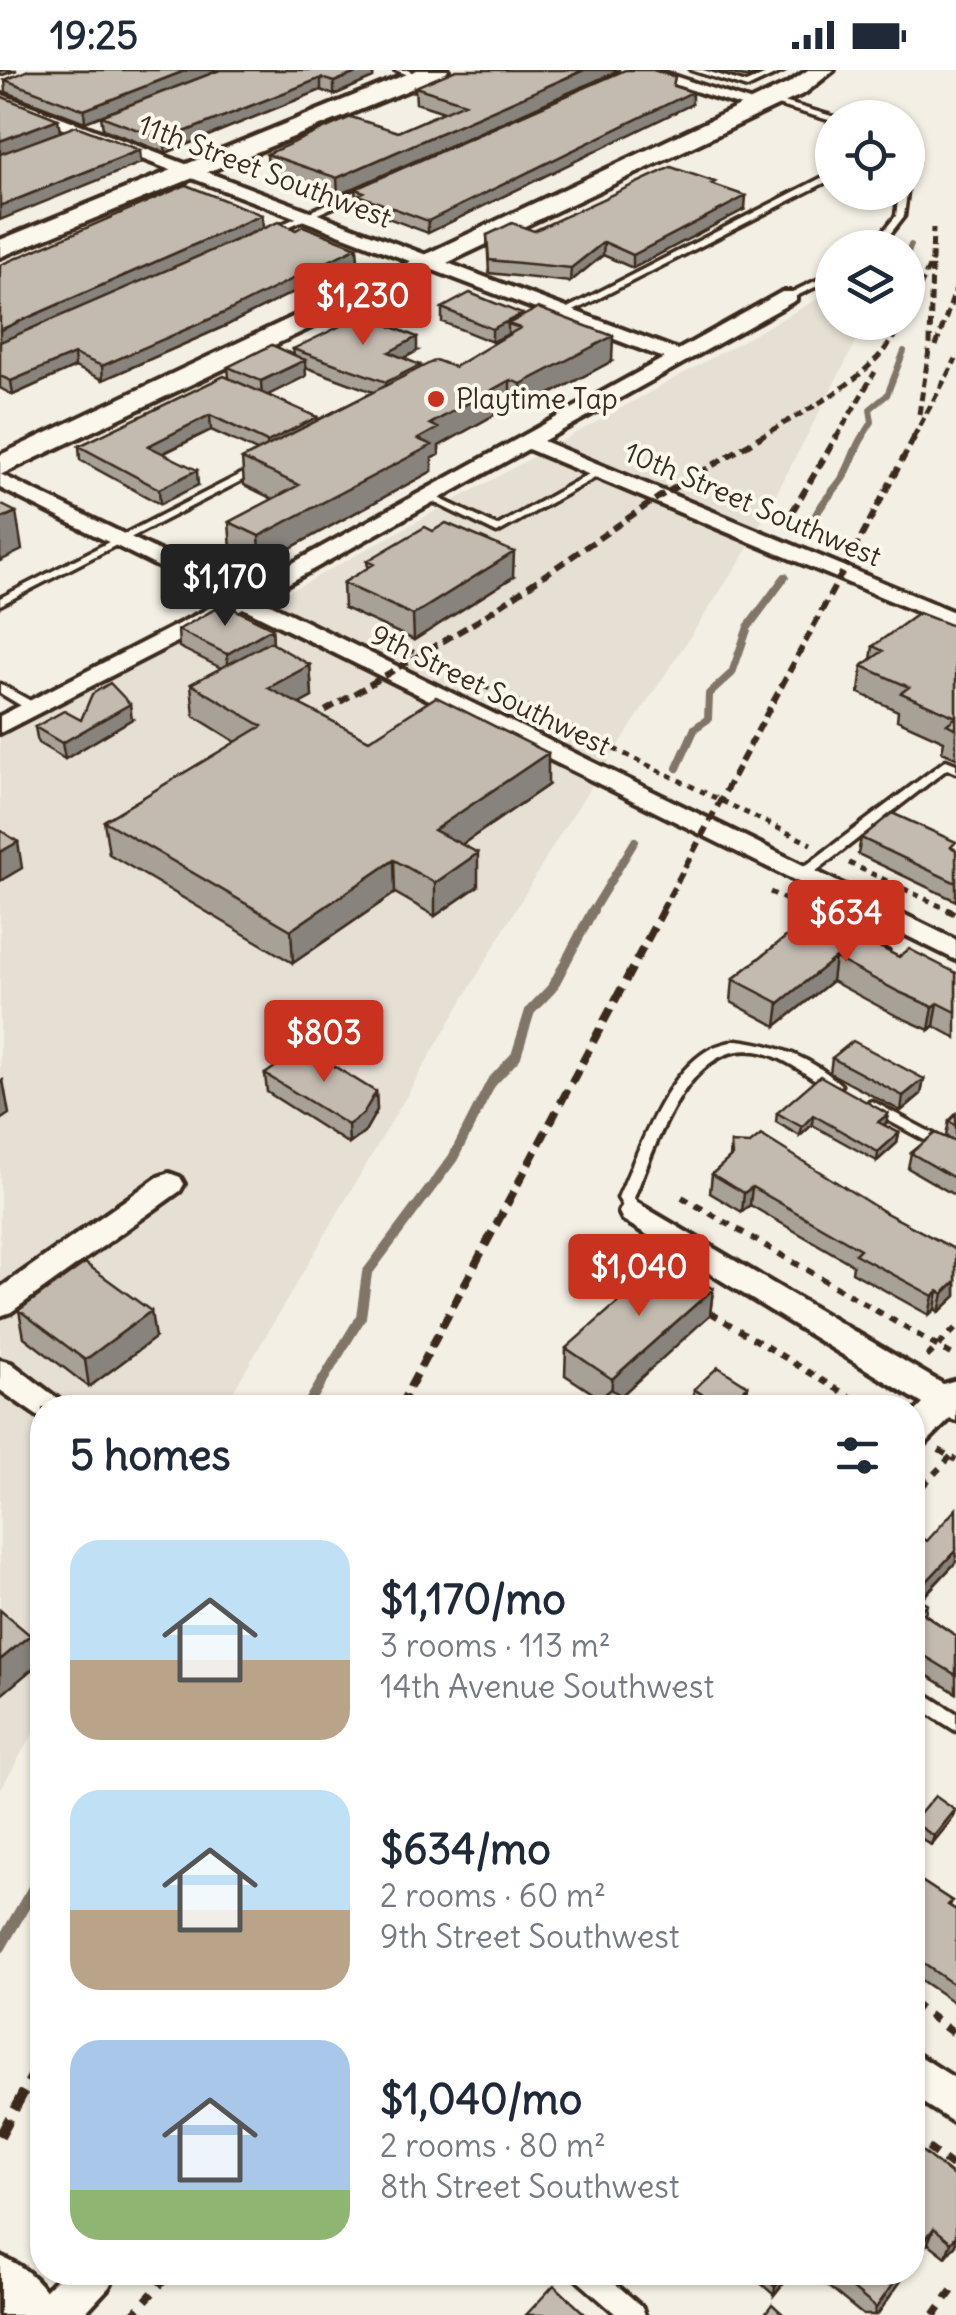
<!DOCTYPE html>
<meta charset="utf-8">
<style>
body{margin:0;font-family:Delius,sans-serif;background:#f2f2f3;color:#1f2937;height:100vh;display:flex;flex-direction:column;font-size:38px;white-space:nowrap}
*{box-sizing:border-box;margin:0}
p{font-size:32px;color:#747a83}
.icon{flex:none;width:55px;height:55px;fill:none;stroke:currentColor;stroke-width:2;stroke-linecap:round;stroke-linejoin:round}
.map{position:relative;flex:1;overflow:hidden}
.details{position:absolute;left:30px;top:1325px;width:895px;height:890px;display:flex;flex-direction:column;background:#fff;border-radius:40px;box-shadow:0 2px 8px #0004}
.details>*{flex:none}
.buttons{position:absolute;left:815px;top:30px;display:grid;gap:20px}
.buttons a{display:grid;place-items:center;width:110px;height:110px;border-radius:50%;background:#fff;box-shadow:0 2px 8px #0004;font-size:50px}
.price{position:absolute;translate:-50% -85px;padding:0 22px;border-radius:10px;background:#c8321e;color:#fff;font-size:32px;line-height:65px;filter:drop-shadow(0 2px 5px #0008)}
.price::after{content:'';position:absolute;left:50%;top:60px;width:30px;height:22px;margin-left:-15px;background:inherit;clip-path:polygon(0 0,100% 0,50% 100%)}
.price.active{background:#222;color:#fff}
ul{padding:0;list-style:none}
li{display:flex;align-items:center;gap:30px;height:250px;padding:0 40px}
li span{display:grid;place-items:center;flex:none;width:280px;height:200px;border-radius:30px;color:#555}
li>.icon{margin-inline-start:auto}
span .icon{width:120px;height:120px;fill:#fffc;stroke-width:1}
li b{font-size:42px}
h2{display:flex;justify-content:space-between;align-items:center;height:120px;padding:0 40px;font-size:42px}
.status{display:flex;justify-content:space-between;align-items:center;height:70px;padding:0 50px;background:#fff;direction:ltr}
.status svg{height:28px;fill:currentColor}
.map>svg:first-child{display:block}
.built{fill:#e5dfd4}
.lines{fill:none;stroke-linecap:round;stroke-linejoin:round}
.stream-far3{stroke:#817468;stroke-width:6}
.stream-far2{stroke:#817468;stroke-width:8}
.stream-far1{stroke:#817468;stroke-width:10}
.stream{stroke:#817468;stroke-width:12}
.lane-casing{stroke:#3b2a1e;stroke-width:7}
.street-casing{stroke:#3b2a1e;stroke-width:8}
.secondary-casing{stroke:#3b2a1e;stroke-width:8}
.path-far2{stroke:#3b2a1e;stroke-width:5;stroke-dasharray:6 6;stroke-linecap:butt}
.path-far1{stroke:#3b2a1e;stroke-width:6;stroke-dasharray:8 8;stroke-linecap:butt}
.path{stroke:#3b2a1e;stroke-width:8;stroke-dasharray:10 10;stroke-linecap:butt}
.lane{fill:#fbf7ec;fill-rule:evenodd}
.street{fill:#fbf7ec;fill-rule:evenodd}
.secondary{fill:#fbf7ec;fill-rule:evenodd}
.rail-far3{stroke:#3b2a1e;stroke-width:5;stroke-dasharray:9 5;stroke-linecap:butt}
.rail-far2{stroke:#3b2a1e;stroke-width:6;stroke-dasharray:11 6;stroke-linecap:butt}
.rail-far1{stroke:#3b2a1e;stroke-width:8;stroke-dasharray:15 8;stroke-linecap:butt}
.rail{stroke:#3b2a1e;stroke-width:10;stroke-dasharray:20 10;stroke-linecap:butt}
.wall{fill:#a8a197;stroke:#3b2a1e;stroke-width:2.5;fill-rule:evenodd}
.shaded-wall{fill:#88837b;stroke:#3b2a1e;stroke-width:2.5}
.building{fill:#c3bbb0;stroke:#3b2a1e;stroke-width:2.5}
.poi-dot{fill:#c8321e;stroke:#fbf7ec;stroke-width:4}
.labels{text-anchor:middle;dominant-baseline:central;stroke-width:8;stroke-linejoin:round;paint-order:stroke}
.far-street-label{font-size:28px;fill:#3b2a1e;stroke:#fbf7ec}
.far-poi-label{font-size:28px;fill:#3b2a1e;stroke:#fbf7ec;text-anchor:start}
</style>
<div class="status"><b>19:25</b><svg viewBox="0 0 49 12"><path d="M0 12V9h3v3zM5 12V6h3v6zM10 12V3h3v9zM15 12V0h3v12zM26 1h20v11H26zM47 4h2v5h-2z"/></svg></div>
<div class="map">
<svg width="956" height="2245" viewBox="0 0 956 2245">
<rect width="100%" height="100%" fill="#f3efe4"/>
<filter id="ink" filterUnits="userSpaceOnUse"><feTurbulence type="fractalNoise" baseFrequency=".01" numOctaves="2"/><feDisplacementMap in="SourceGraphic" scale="20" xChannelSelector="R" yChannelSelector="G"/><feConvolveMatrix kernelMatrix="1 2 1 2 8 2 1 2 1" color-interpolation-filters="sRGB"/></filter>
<g filter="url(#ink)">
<path class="built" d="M832,221V252L866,253L744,485L560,764L224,1337L42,1338V1648L0,1720V667L240,542L306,513Z"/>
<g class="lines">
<path class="stream-far3" d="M908,183L911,175
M862,368L872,352L870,339L887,325L904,281"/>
<path class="stream-far2" d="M810,463C815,438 828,429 842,409C851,396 854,379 863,366
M677,698L695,658L708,649L709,624L732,603L748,557L785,507
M592,842L635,771"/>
<path class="stream-far1" d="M306,1338L361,1247L367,1203L453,1088L491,1013L516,986L530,941L552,918L593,840"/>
<path class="stream" d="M0,1877L42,1804"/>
<g class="lane-casing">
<path id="lane" d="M395,0H407L424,7L420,9Z
M691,0H703L746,13L775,0H785L747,18Z
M770,28L835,47V48H832V51L767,32L766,30Z
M829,104H832V109L558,249L550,247Z
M371,114L375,117L374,119L272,164L265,162Z
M899,122H907L904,146L879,178H870L896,146Z
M832,203V209L792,228L784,226Z
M255,397L264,399L0,535V528Z
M598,399L603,402L602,404L497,463L423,427L432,425L497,456Z
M0,614L38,635L40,638L34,642L30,641L0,623Z
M946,690L956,694V703L947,699L806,809H796L794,806L796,803Z
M737,970C775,974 814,989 841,1015L834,1020L829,1018C809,1007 790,991 768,984C691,958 656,1076 634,1128L642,1142L634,1147L629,1146L618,1128C639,1082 662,1008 708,980C716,975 728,973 737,970Z
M872,1031L956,1076V1087L867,1039L865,1036L867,1033Z
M912,1615L956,1643V1661L912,1633Z
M574,2202H602L642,2237L645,2245H617L577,2210Z"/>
</g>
<g class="street-casing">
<path id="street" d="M631,0H656L764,36L750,39Z
M0,24L678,280L782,222H796V230L543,371L956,543V558L528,379L260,529L956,870V890L243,538L0,663V646L225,530L0,418V404L242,521L664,288L0,35Z
M169,1103L180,1107L184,1114L180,1121L11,1242L0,1246V1218L158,1107Z
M634,1131L943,1314L956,1310V1351L950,1349L924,1375L912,1379V1345L923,1334L623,1150L619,1142L623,1134Z
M0,1290L11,1293L58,1329L62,1338H42V1349L0,1320Z
M912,1981L956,2009V2054L912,2026Z
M63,2202H116L109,2217L83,2245H30L36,2229Z"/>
</g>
<g class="secondary-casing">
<path id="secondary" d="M417,0H448L445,5L0,187V170Z
M808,0H834L805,23L0,405V385L789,13Z
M0,2186C29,2198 46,2216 58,2245H0Z"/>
</g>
<path class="path-far2" d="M376,564L811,774
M849,793L953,842
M770,822L812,842"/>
<path class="path-far1" d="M806,840L821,847
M947,840L956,844
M841,857L906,890
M682,1127L954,1286
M711,1243L868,1338
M927,1287L956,1258
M939,1380L956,1390
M912,1427L956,1381"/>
<path class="path" d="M912,1933L956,1965
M912,2066L956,2099
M132,2245L172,2202
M934,2245L956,2215"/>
<use href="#lane" class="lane"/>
<use href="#street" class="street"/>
<use href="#secondary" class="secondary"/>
<path class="rail-far3" d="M908,243L932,190L933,158
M936,276L956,219
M919,344L930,274L932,190
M758,368C813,336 872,310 903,252
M836,368L875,302
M913,368L956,289"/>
<path class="rail-far2" d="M792,442L837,366
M296,658L479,550L659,427L762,366
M661,842L915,366"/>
<path class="rail-far1" d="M399,1338L663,840"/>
<path class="rail" d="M0,2066L42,1988"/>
</g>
<path class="wall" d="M29,0H373V8L334,25L321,20L166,83L103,59L101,46L138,32L85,52L6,22L5,10Z
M620,0L338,125L268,101L267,84L398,62L444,42L416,33L415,17Z
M718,0H766L748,8Z
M674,17L692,34L428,163L358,137V132L356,131L355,119Z
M715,115L745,139L633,198L603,185L570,212L489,203L487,165L534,161Z
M263,158L152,207L358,190L225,256L103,310L75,297L13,325L0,318V195Z
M442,238L521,247L612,291L520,340L510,336L439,376V385L432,388V401L261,494L231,479L229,452L273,429L244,415L242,389L257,381L211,360L163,384L198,415L160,434L80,390L79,376L229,308L228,297L294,285L293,279L417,281L404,288L420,298L454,297L508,266V264L492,272L442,252ZM305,297L373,322L317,350V347L267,325L306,306Z
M367,491L513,507L414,570L344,538L343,513L368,498Z
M956,557V688L942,682L944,671L897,650L898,641L859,623L862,596L871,590L873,576Z
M272,558L273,575L310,595L312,627L299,634L369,670L548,715L461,775L478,816L435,846L395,823L293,893L109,784L104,751L236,672L194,646L191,614L221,598L179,577L178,560Z
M132,649L65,689L38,673L35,657L81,650Z
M861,768L956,780V831L858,784Z
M815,844L899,887L956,903V968L934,956L929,960L895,945L832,911L776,956L731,932L733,909Z
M832,988L924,1009L921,1024L901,1041L830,1003Z
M265,1004L376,1022L377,1040L364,1063L349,1074L267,1022Z
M777,1043L888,1044L886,1053L884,1055L899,1063L897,1073L877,1091L812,1055L800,1066L776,1052Z
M956,1044V1126L908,1098L911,1083L951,1070L946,1066L949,1051Z
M731,1073L884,1142L956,1180V1226L939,1242L935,1239L929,1245L852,1202L853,1195L750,1135L742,1142L710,1123L712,1104L730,1088Z
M713,1219L710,1245L600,1328L565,1305L566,1278Z
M19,1240L155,1268L89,1317L24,1267Z
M694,1319L747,1325L734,1338H707L693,1328Z
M912,1468L956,1492L921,1530L927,1534L925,1544L956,1566V1623L912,1596Z
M953,1748L931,1775L912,1762L913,1752Z
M912,1805L952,1831L950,1836L956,1840V1934L912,1904Z
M956,2108V2174L946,2187L928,2173L912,2195Z
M748,2202H792L774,2225Z
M828,2202H907L877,2245H863L825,2214Z"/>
<path class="shaded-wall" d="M0,0H17L0,6Z
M187,0H221L85,52L84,40Z
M363,0H373V8L334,25V12Z
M584,0H620L338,125L337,108Z
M748,0H766L748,8Z
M321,8V20L166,83L164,70Z
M692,22V34L428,163V151Z
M58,49L60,62L0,85V71Z
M140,80L141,93L0,150V136Z
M746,126L745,139L633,198V185Z
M262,145L263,158L0,274V260Z
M604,172L603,185L570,212L571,198Z
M357,177L358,190L225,256L103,310L102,296Z
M522,244L521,257L508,254V264L492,272V259Z
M613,266L612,291L520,340L521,314Z
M417,267V281L390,296L389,282Z
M74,284L75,297L13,325L11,311Z
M305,290L306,306L262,328L261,311Z
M420,295V309L386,326V312Z
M510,310V336L439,376V385L432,388V401L261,494L259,466L430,354Z
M210,345L211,360L149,390L148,376Z
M317,347V361L268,387L267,372Z
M197,400L198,415L160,434L159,419Z
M16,442L22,480L0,491V449Z
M514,482L513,507L414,570L413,545Z
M272,558L273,575L229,602L227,584Z
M310,595L312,627L270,650L268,618Z
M130,634L132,649L65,689L62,673Z
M548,683V715L435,793L434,760Z
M18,772L22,798L0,811V782Z
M478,783V816L435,846V813Z
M394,790L395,823L293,893L291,860Z
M835,888L832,911L776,956L779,933Z
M938,933L934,956L929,960L933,937Z
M924,1009L921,1024L901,1041L903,1026Z
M3,1010L9,1044L0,1050V1012Z
M376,1022L377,1040L364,1063L349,1074L348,1055Z
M888,1044L886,1053L877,1061L878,1052Z
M813,1045L812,1055L800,1066L802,1057Z
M899,1063L897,1073L877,1091L878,1082Z
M752,1117L750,1135L742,1142L744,1123Z
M956,1211V1226L939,1242L943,1224Z
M713,1219L710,1245L611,1335L612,1309Z
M938,1221L935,1239L929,1245L933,1226Z
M151,1241L155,1268L89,1317L85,1290Z
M748,1316L747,1325L734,1338H725Z
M956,1480V1492L912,1538L914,1525Z
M30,1565L37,1595L0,1626V1590Z
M955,1740L953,1748L931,1775L934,1766Z
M934,2158L928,2173L912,2195V2187Z
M956,2166V2174L946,2187L951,2172Z
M787,2202H792L774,2225L775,2217Z
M901,2202H907L877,2245H874L876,2238Z"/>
<path class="building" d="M29,0H187L84,40L5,10Z
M220,0H363L334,12L321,8L164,70L101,46Z
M456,0H584L337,108L267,84L351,47L398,62L465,33L415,17Z
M625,0H653L675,7L673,16L692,22L428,151L358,125L364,122L355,119Z
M0,26L58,49L0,71Z
M76,56L140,80L0,136V84Z
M671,97L715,112L711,114L746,126L633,185L604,172L571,198L489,190L487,165L512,153L534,161Z
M186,115L262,145L0,260V195Z
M278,152L296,160L303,156L357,177L224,243L102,296L74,284L11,311L0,306V272Z
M470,223L522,244L492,259L442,238Z
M538,238L613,266L521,314L510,310L430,354L438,358L418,369L432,375L259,466L229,452L299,415L242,389L436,290L454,297L520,258L508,254Z
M363,245L417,267L389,282L420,295L386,312L293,279Z
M272,275L305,290L261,311L228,297Z
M224,306L317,347L267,372L210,345L148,376L197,400L159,419L79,376Z
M0,434L16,442L0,449Z
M446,453L514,482L413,545L343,513L374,494L367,491L425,457L433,461Z
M224,534L272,558L227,584L178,560Z
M919,543L956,557V647L901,623L909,617L862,596L883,581L873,576Z
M270,572L310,595L268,618L369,670L436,627L548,683L434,760L478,783L435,813L394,790L291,860L104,751L262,656L191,614Z
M110,613L130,634L62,673L35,657L64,641L81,650L92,624Z
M956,647V659L947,654Z
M892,743L956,772L951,777L956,780V813L861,768Z
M0,760L18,772L0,782Z
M815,844L899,887L909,879L956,903V942L938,933L933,937L899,922L835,888L779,933L733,909Z
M853,971L924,1009L903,1026L832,988Z
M303,977L376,1022L363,1044L348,1055L265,1004Z
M820,1006L888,1044L878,1052L899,1063L878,1082L813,1045L802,1057L777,1043Z
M956,1044V1056L949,1051Z
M935,1063L956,1072V1109L911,1083Z
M761,1065L884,1142L956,1180V1211L943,1224L938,1221L933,1226L855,1184L860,1179L752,1117L744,1123L712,1104L732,1086L731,1073L750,1074Z
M666,1190L713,1219L612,1309L566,1278Z
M85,1193L151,1241L85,1290L19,1240Z
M718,1297L748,1316L725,1338H723L694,1319Z
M611,1319L639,1338H590Z
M956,1439V1480L914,1525L927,1534L920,1541L956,1566V1605L912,1578V1468L916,1464L927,1471Z
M0,1540L30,1565L0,1590Z
M935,1726L955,1740L934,1766L913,1752Z
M912,1805L952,1831L948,1835L956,1840V1916L912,1886Z
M918,2078L956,2108V2166L951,2172L934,2158L912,2187V2085Z
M758,2202H787L775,2217Z
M833,2202H901L876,2238Z
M554,2215L586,2245H526Z
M772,2234L784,2245H764Z"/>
</g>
<circle class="poi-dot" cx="436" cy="329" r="10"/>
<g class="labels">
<g class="far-street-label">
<text transform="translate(265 101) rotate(21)">11th Street Southwest</text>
<text transform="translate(753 434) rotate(23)">10th Street Southwest</text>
<text transform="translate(491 620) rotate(26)">9th Street Southwest</text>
</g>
<g class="far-poi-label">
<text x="456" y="329">Playtime Tap</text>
</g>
</g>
</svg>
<div class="buttons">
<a><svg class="icon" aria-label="locate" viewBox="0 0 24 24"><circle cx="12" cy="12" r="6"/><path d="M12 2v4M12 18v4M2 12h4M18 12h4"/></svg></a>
<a><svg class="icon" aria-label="layers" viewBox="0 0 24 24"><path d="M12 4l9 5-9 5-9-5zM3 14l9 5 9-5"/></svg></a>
</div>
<b class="price" style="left:363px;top:278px">$1,230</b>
<b class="price active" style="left:225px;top:559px">$1,170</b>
<b class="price" style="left:846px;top:895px">$634</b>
<b class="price" style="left:324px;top:1015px">$803</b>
<b class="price" style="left:639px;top:1249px">$1,040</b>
<section class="details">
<h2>5 homes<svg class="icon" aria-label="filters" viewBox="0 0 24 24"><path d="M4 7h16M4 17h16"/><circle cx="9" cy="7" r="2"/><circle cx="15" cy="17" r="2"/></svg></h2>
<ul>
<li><span style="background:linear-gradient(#bfe0f5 60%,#b9a48a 0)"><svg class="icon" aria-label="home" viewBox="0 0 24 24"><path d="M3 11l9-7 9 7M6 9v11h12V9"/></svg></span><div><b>$1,170/mo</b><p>3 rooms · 113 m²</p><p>14th Avenue Southwest</p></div></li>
<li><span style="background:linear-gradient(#bfe0f5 60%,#b9a48a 0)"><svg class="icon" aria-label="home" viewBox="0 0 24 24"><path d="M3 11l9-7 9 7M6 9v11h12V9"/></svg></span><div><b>$634/mo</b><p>2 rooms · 60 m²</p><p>9th Street Southwest</p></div></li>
<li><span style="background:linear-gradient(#a9c7e8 75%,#8fb573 0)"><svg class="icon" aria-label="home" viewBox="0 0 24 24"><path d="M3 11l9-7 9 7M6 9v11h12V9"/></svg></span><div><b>$1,040/mo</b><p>2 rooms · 80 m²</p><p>8th Street Southwest</p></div></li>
</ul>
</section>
</div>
